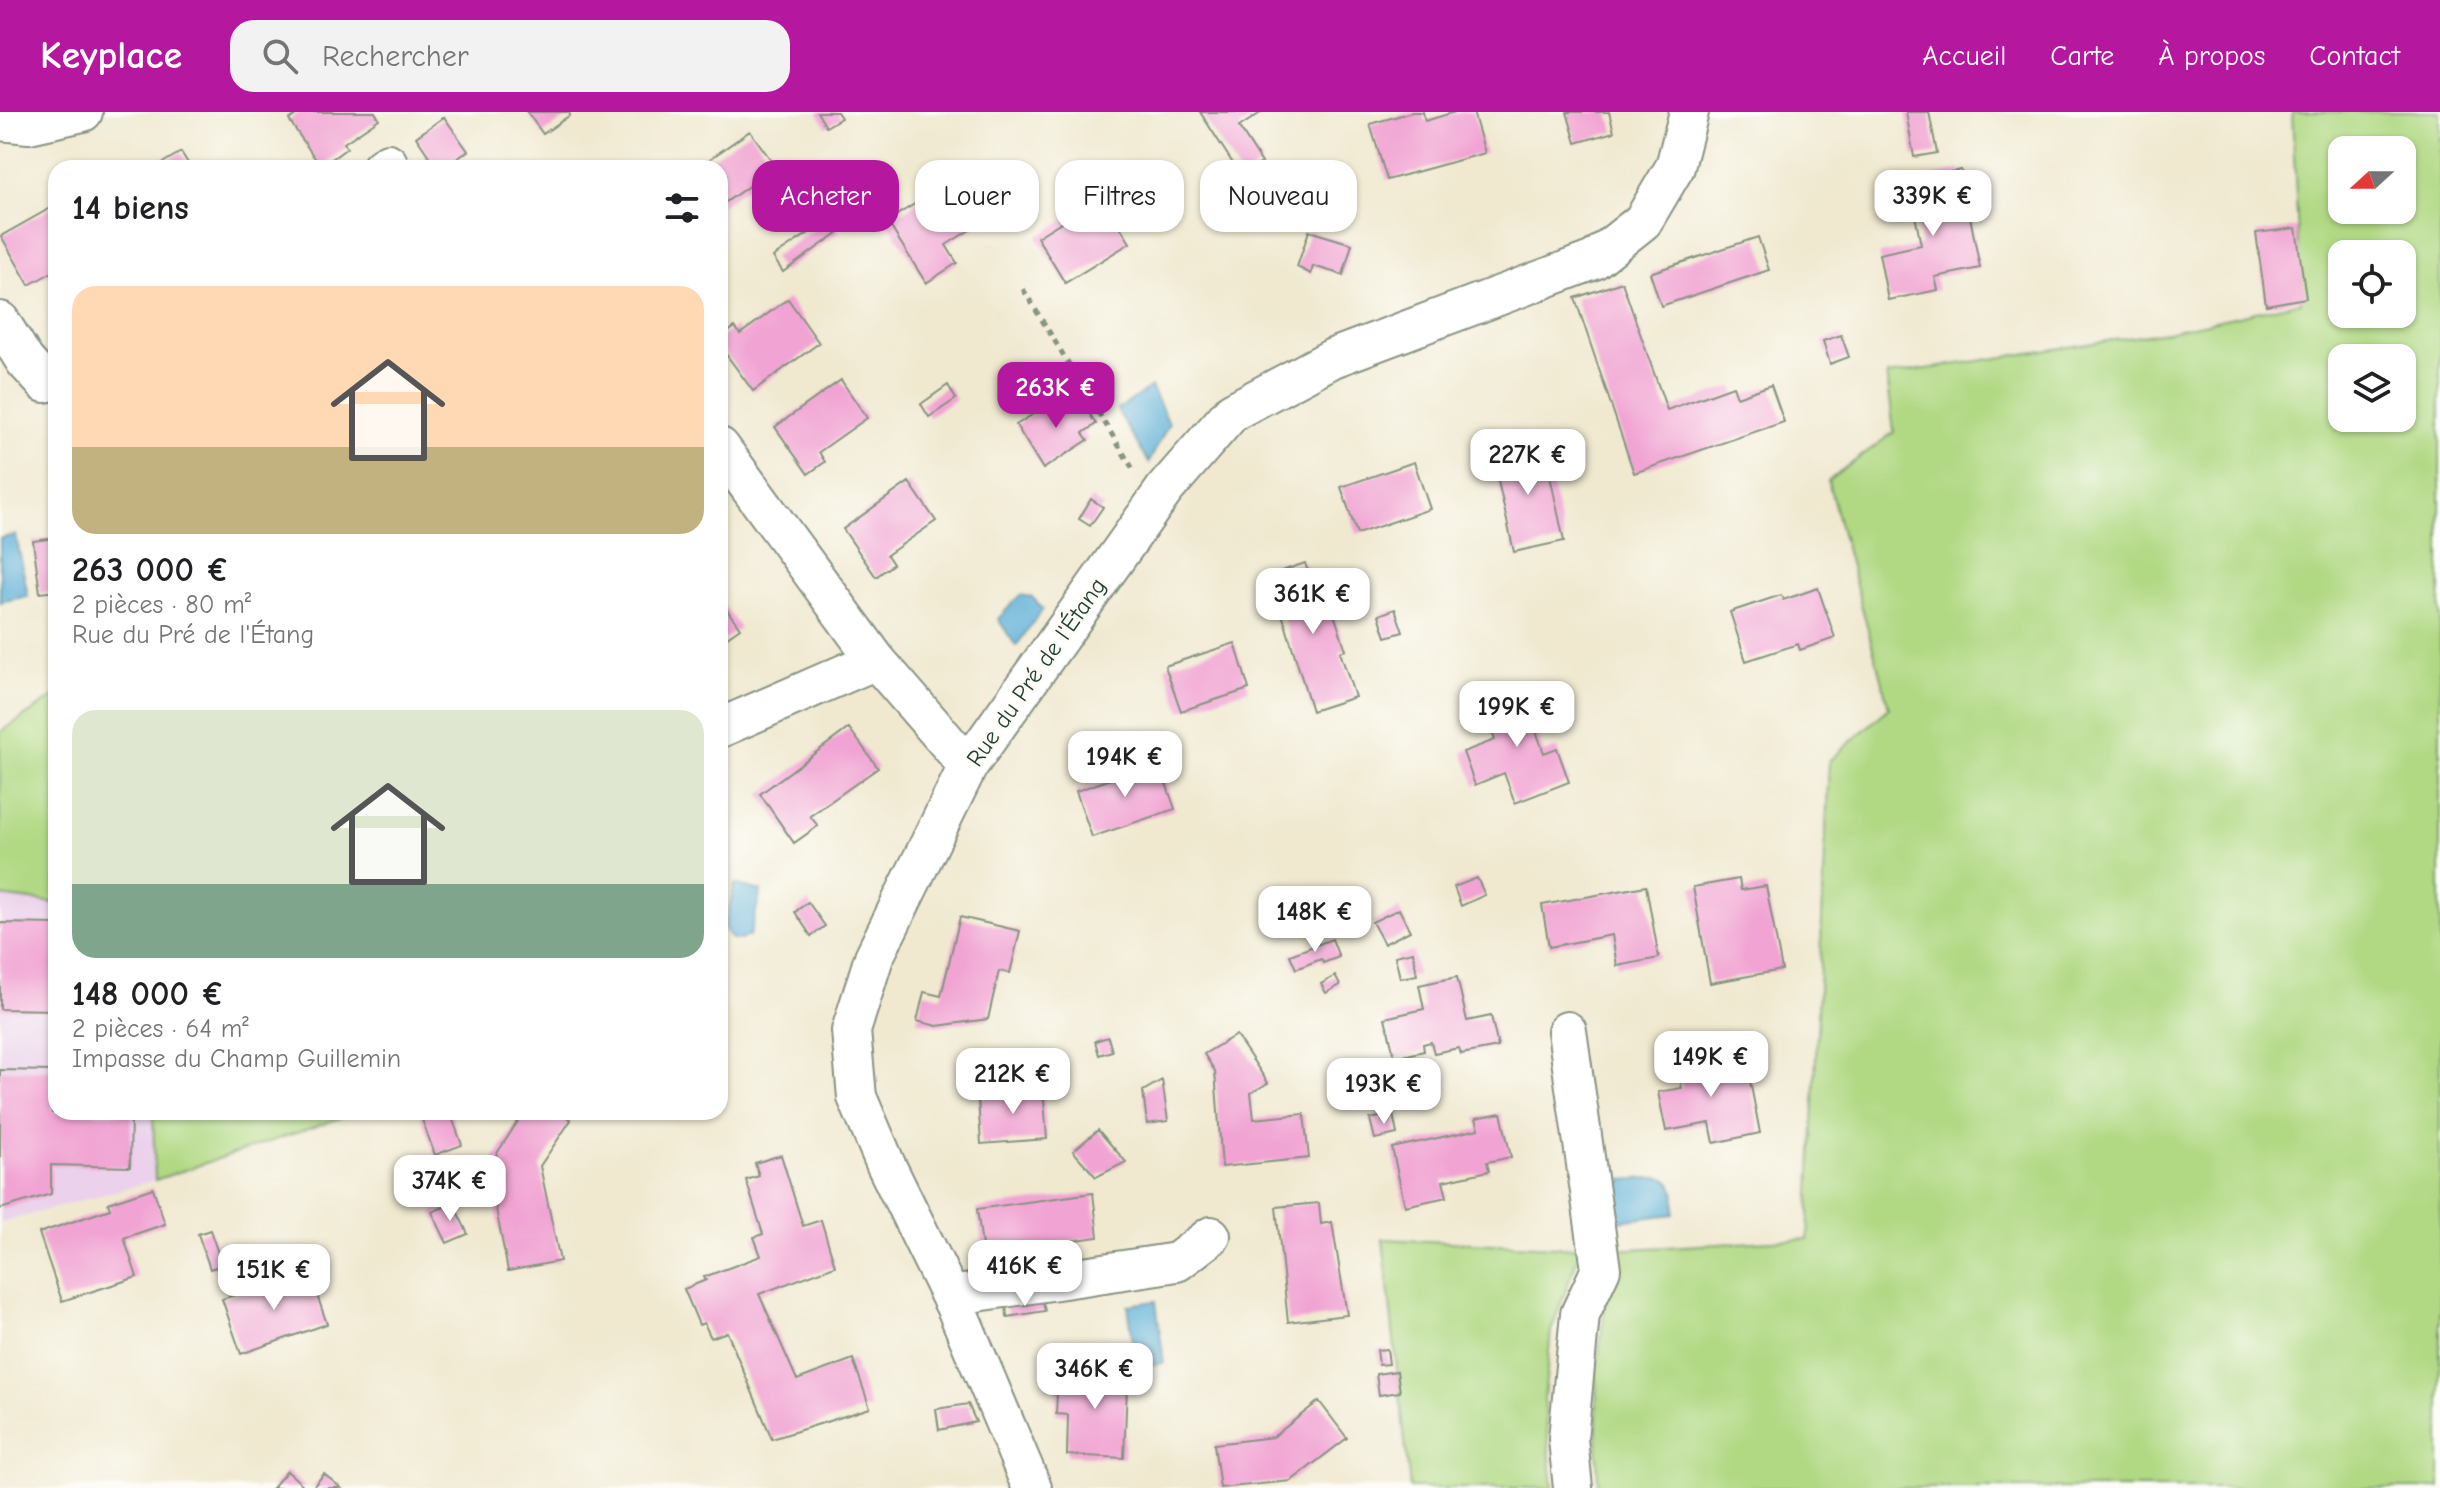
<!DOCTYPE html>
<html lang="fr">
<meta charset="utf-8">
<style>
body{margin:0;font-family:"Comic Neue",sans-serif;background:#f2f2f2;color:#202124;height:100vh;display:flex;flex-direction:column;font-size:30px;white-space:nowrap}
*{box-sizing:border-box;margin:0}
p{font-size:26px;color:#757577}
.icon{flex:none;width:44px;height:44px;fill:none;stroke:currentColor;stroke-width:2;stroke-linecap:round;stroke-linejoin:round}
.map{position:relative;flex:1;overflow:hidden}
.details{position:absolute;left:48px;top:48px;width:680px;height:960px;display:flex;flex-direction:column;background:#fff;border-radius:24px;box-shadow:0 2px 6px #0004}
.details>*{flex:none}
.hud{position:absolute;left:752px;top:48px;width:760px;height:72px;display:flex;gap:16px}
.needle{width:52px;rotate:249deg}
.buttons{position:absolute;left:2328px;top:24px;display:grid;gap:16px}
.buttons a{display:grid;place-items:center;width:88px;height:88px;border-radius:16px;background:#fff;box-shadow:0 2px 6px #0004;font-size:40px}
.price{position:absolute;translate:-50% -68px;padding:0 18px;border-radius:16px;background:#fff;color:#222;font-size:26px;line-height:52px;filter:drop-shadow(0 2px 4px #0008)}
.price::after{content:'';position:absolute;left:50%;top:48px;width:24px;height:18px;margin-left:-12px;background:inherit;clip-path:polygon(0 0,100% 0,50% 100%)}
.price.active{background:#b5179e;color:#fff}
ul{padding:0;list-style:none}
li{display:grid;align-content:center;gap:16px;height:424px;padding:0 24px}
li span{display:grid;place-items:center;height:248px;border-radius:24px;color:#555}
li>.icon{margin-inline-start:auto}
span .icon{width:144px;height:144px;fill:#fffc;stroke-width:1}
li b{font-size:34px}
h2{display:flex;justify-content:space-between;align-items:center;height:96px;padding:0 24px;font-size:34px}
.pill{padding:0 28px;border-radius:24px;background:#fff;box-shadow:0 2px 6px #0004;font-size:28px;line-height:72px}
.pill.active{background:#b5179e;color:#fff}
header{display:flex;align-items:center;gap:48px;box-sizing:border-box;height:112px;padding:0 40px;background:#b5179e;color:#fff}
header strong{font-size:38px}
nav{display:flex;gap:44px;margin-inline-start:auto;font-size:28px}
.search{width:560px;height:72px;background:#f2f2f2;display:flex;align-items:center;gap:20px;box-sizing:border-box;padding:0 28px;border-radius:24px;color:#757577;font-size:30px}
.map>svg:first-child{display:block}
.built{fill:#ebd1eb}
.green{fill:#b1d984;stroke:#688b5c;stroke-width:2;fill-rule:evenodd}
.water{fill:#5aaed6;stroke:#3c7685;stroke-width:2}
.building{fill:#f1a4d3}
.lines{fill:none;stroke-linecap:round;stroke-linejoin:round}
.minor-casing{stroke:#889382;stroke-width:42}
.path{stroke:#889382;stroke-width:5;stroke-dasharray:6 6;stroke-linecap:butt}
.minor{stroke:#fff;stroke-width:38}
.labels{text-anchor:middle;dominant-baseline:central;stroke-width:6;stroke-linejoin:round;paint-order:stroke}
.street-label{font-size:24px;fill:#1f3d34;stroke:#fdfcf7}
</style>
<header>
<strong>Keyplace</strong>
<div class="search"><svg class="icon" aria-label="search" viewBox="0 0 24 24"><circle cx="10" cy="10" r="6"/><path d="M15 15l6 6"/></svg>Rechercher</div>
<nav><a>Accueil</a><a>Carte</a><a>À propos</a><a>Contact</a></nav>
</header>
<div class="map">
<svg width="2440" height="1376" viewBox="0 0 2440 1376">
<rect width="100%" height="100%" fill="#fdfcf7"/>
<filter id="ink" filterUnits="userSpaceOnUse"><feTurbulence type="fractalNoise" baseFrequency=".0125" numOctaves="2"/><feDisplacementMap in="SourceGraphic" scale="16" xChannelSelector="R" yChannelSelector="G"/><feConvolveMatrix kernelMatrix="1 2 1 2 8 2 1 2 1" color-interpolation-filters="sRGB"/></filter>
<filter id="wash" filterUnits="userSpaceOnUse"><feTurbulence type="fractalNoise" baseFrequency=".006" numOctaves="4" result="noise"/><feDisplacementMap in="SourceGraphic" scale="32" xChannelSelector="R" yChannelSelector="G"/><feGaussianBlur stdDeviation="1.8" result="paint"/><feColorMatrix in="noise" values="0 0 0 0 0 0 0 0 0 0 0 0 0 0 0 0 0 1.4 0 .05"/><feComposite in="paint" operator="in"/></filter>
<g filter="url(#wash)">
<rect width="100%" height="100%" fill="#f0e9d0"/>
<path class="built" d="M0,784L56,791V1000H153L155,1068L0,1111Z"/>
<path class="green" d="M2292,0H2440V1376H1598L1596,1260L1613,1138L1808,1127L1829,649L1889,596L1828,369L1894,320L1887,263L2166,220L2301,190ZM2342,38H2402V98H2342ZM2342,142H2402V202H2342ZM2342,246H2402V306H2342Z
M56,584V791L0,784V620Z
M153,1000H358L155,1068Z
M1383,1127L1581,1136L1551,1219L1544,1287L1553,1376H1410Z"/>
<path class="water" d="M1151,275L1169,311L1149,351L1117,298Z
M16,423L28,484L0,490V426Z
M1020,483L1032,485L1043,497L1016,534L998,507Z
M735,772L761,779L750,823L740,828L732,827L724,816Z
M1662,1065C1678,1071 1675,1088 1674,1102L1610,1110L1612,1091L1622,1068Z
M1156,1189L1164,1251L1136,1255L1128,1193Z"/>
<g id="blocks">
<path class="building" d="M300,0H375L379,7L344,31L347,36L321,55L289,8Z
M527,0H569L570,3L543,22Z
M817,0H837L841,6L826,15Z
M1200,0H1262L1239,15L1262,51L1241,64Z
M1412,0H1423L1425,9L1455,0H1473L1485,41L1387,68L1370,12Z
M1567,0H1609L1614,20L1576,31Z
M1906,0H1929L1937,41L1914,45Z
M444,5L468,39L444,56H437L416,25Z
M750,19L776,55L720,94V56H697Z
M181,40L191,56H154Z
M1961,58L1980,156L1935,165L1938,178L1888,188L1879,142L1921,133L1908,69Z
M949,71L976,114L946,133L957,151L926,171L887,109Z
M1102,85L1130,131L1065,171L1037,125Z
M56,93V158L29,173L1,124Z
M830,107L839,120L783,160L773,145Z
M2296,116L2306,186L2266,193L2256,121Z
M1309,119L1352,132L1343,163L1313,154L1311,162L1297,155Z
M1758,125L1769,158L1661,194L1650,161Z
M1622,170L1667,298L1733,274L1737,285L1771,273L1784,310L1634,361L1575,186Z
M788,187L819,231L753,279L720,234V226L735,215L740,222Z
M1841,223L1849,245L1830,252L1823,229Z
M841,268L867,306L819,340L825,350L808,362L775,315Z
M948,273L956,287L929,305L921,292Z
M1078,284L1096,312L1083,321L1088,328L1043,357L1016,313L1060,285L1065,292Z
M1543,331L1564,429L1514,440L1492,342Z
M1414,350L1430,397L1357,422L1341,375Z
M909,370L936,409L887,443L893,452L876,465L843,417Z
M1091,387L1103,395L1090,414L1079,407Z
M56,426V479L40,481L33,429Z
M1305,451L1311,468L1321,464L1346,538L1340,540L1355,585L1312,599L1270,463Z
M1818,476L1835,526L1800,538L1798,532L1746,549L1730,500L1781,483L1783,488Z
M720,488L740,516L720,530Z
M1395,497L1403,520L1386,525L1379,503Z
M1235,531L1249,577L1181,599L1165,554Z
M1534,574L1544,603L1532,608L1544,641L1557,636L1569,670L1515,691L1504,661L1475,673L1463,640L1495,628L1482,593Z
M849,616L878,656L810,704L818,714L794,731L760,682Z
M1124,650L1128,661L1159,651L1175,697L1092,725L1076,679L1117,665L1113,654Z
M1477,766L1485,783L1461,794L1454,775Z
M1739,767L1741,778L1766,774L1782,858L1710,871L1693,775Z
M1646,774L1659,846L1617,854L1612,823L1549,835L1542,793Z
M808,790L825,814L811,824L795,800Z
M1399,797L1410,819L1384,832L1372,810Z
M960,805L1020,819L1010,861L999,859L988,907L937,914L917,909L924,880L941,884Z
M0,811L56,812V898L0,897Z
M1332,827L1339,845L1323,851L1321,847L1296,857L1290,843Z
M1413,840L1417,863L1400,866L1395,844Z
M1335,864L1340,873L1326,881L1321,872Z
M1457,865L1467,909L1491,904L1498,935L1461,942L1459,936L1434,941L1431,930L1423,932L1424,939L1395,946L1385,906L1424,897L1419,873Z
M1236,923L1268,971L1251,981L1254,1007L1304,1002L1309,1046L1222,1055L1215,959L1204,942Z
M1108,925L1112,939L1099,943L1095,929Z
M1726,938L1731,967L1749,963L1760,1021L1714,1031L1710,1011L1666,1019L1658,980L1682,976L1676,948Z
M0,958L53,959L52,1001L131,1002L130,1055L51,1053V1082L0,1097Z
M1162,968L1168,1009L1147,1012L1143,979Z
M1043,974L1047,1027L981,1032L978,986L1008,983L1007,976Z
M425,1000H450L462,1033L435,1043L420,1002Z
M524,1000H560L571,1008L540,1054L560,1149L508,1159L488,1055Z
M1501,1001L1511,1045L1487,1050L1489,1059L1443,1069L1447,1085L1405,1094L1392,1036L1479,1017L1476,1006Z
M1393,1002L1397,1022L1375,1027L1370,1007Z
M1098,1018L1126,1050L1096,1065L1073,1039Z
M781,1043L803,1114L821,1108L835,1154L759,1182L797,1268L853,1247L870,1296L772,1327L727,1220L711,1226L704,1211L699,1213L684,1177L706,1168L704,1165L761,1144L754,1125L763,1122L746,1068L759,1064L755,1051Z
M153,1076L165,1112L124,1126L137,1165L62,1189L39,1121L110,1097L108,1091Z
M1093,1081L1098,1125L983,1141L977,1097Z
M453,1091L468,1122L447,1131L432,1100Z
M1319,1091L1321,1112L1332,1110L1347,1203L1288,1210L1276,1095Z
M210,1118L222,1153L210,1157L198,1122Z
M308,1157L327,1212L241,1242L222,1187Z
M1042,1186L1045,1199L1007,1205L1006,1192Z
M1387,1237L1389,1252L1379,1253L1377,1238Z
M1098,1251L1128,1252L1124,1346L1067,1343L1068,1303L1056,1302L1058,1261L1097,1263Z
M1397,1259L1400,1280L1379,1283L1376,1262Z
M1319,1289L1347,1326L1291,1369L1220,1376L1214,1332L1273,1325Z
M968,1292L976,1310L939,1318L936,1297Z
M287,1359L306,1376H272Z
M324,1362L335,1371L341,1376H312Z"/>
</g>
</g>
<g filter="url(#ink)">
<use href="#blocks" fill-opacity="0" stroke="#889382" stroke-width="2"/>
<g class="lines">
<g class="minor-casing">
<path id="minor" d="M0,9L29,12L83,0
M381,56L388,51
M0,209L25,249L45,271L56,264
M720,335L876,548L968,654
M720,616L876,548
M1567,919L1601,1157L1580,1202L1568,1327L1573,1376
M950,1184L1177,1150L1211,1124
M1032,1376L957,1198L886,1053L857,985L851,919L874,845L968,654L1165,377L1232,300L1333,246L1594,148L1643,109L1675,55L1689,0"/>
</g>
<path class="path" d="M1023,177L1133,357"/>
<use href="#minor" class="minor"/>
</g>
</g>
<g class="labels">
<g class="street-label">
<text transform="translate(1036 560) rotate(-55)">Rue du Pré de l'Étang</text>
</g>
</g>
</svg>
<div class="buttons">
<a><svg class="needle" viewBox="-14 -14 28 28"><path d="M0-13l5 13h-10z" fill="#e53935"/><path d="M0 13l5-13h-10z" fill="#757577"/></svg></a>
<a><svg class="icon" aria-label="locate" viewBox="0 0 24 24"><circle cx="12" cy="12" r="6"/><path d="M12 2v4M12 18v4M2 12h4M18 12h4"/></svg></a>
<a><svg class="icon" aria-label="layers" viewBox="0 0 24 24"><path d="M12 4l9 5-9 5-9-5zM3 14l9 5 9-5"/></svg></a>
</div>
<b class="price" style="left:1933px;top:126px">339K €</b>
<b class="price active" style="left:1056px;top:318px">263K €</b>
<b class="price" style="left:1528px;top:385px">227K €</b>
<b class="price" style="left:1313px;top:524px">361K €</b>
<b class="price" style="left:1517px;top:637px">199K €</b>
<b class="price" style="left:1125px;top:687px">194K €</b>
<b class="price" style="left:1315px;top:842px">148K €</b>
<b class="price" style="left:1711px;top:987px">149K €</b>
<b class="price" style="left:1013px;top:1004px">212K €</b>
<b class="price" style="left:1384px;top:1014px">193K €</b>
<b class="price" style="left:450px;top:1111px">374K €</b>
<b class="price" style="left:1025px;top:1196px">416K €</b>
<b class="price" style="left:274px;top:1200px">151K €</b>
<b class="price" style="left:1095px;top:1299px">346K €</b>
<div class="hud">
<a class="pill active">Acheter</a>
<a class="pill">Louer</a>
<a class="pill">Filtres</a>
<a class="pill">Nouveau</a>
</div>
<section class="details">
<h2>14 biens<svg class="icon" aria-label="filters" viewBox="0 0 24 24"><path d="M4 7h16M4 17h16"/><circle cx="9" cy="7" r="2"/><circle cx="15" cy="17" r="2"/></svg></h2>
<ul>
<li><span style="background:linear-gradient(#ffd9b3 65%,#c2b280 0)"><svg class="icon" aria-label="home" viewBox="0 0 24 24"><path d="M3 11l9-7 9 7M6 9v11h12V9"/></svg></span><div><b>263 000 €</b><p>2 pièces · 80 m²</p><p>Rue du Pré de l'Étang</p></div></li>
<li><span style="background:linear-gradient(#dfe7d0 70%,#7fa58c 0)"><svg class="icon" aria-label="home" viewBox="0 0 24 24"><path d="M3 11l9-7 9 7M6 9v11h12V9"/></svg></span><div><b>148 000 €</b><p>2 pièces · 64 m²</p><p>Impasse du Champ Guillemin</p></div></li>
</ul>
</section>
</div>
